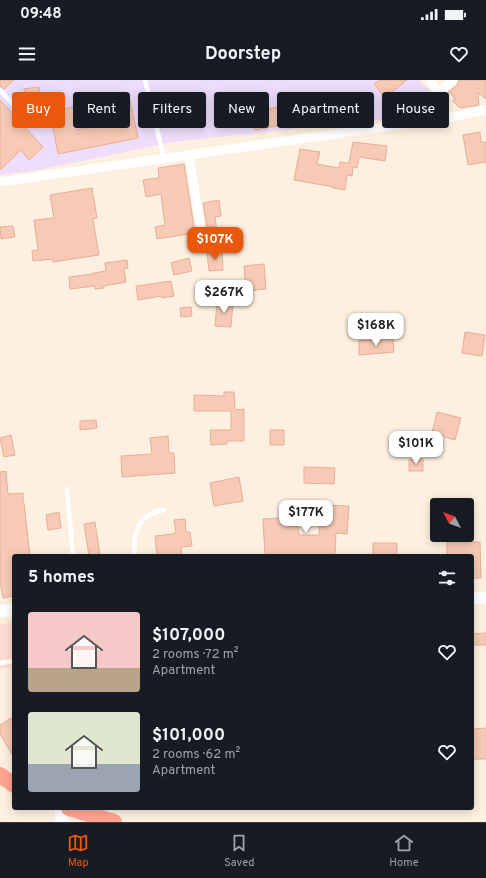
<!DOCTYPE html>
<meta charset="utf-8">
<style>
body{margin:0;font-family:Overpass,sans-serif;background:#20242c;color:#f1f3f6;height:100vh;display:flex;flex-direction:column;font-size:15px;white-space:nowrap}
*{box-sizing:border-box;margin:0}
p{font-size:13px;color:#9ea1a6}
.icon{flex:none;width:22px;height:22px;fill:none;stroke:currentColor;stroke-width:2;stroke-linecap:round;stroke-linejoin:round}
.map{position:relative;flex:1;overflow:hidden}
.sheet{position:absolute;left:12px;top:474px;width:462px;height:256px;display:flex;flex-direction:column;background:#171b24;border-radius:4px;box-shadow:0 2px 10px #0003}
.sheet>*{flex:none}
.guide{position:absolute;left:12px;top:12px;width:462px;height:36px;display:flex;gap:8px}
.needle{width:26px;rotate:311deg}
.fabs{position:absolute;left:430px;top:418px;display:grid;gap:8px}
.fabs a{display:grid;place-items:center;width:44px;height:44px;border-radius:4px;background:#171b24;box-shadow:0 2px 10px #0003;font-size:20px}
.price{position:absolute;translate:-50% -34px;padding:0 9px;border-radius:8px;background:#fff;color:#222;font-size:13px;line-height:26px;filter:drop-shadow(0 1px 2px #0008)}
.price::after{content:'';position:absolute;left:50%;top:24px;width:12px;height:9px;margin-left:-6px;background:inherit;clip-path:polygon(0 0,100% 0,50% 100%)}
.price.selected{background:#ea580c;color:#fff}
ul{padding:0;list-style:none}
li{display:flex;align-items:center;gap:12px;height:100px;padding:0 16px}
li span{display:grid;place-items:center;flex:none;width:112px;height:80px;border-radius:4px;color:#555}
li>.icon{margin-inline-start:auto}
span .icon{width:48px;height:48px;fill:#fffc;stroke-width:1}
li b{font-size:17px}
h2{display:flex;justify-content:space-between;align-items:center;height:48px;padding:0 16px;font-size:17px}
.chip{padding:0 14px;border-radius:4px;background:#171b24;box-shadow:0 2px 10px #0003;font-size:14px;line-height:36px}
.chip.selected{background:#ea580c;color:#fff}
.status{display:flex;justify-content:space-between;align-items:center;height:28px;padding:0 20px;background:#171b24;direction:ltr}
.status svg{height:11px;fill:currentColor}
header{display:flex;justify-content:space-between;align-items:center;height:52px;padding:0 16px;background:#171b24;font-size:18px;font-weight:700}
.menu{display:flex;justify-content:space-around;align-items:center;height:56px;border-top:1px solid #363941;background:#171b24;font-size:11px;color:#9ea1a6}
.menu a{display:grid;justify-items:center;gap:2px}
.menu .selected{color:#ea580c}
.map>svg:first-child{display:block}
.commercial{fill:#ffddd3}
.education{fill:#edddfa}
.building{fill:#f6cab5;stroke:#eaae94}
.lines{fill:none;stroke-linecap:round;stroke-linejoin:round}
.lane{stroke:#fff;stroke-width:4.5}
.street{stroke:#fff;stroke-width:9}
.secondary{stroke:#fff;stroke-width:12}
.highway{stroke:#ffa591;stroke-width:16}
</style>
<div class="status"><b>09:48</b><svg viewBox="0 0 49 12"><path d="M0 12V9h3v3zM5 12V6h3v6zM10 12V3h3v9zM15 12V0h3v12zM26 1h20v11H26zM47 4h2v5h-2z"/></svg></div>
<header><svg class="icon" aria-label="menu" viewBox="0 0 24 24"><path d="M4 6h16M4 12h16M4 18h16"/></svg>Doorstep<svg class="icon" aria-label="heart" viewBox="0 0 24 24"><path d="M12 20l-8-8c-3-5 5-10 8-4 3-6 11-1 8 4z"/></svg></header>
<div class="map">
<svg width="486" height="742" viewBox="0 0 486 742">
<rect width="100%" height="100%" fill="#fef0e0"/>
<path class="commercial" d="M14,543V587L0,589V544Z"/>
<path class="education" d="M0,0H419L435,16L437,30L422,35L173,62L39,90L0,95Z"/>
<path class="building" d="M0,0H14L4,9L0,6Z
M380,0H407L385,18L374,4Z
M459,0H486V19L478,13L479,25L460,28L453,21L455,18L448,12L457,5Z
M39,7L40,25L26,26L24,9Z
M129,16L138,58L58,74L50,32L73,27L77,50L113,43L109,20Z
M0,20L43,67L29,80L21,70L0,90Z
M295,24L298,42L255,50L251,32Z
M480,52L481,62H486V82L468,85L463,55Z
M353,62L387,66L385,81L359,77L357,88L353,87L352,96L347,95L345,110L333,108L334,107L294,100L300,69L320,72L317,84L339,88L340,82L349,83Z
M184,84L195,153L157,159L155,147L165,145L161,114L146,117L143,100L159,98L158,88Z
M92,108L97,138L93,139L99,175L53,182V179L33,181L32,171L38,170L34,140L54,138L50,115Z
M219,120L221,136L215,137L218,159L209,160L203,123Z
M13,146L15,157L1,159L0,147Z
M222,170L223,190L209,191L207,174Z
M189,178L192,191L174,195L171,183Z
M127,180L128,188L124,189L126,202L104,206V208L95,209V206L70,209L69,197L93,194V193L106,191L105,183Z
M264,184L266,209L246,211L244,186Z
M171,201L174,216L162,218V216L138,220L136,206Z
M217,222L233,223L231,247L215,246Z
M191,227L192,236L181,237L180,228Z
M465,252L485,255L482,276L462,273Z
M393,258L394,272L359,275V261Z
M224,312H234L235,330L244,329V361H227V364L211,365L210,350H231V331H194V315L224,316Z
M437,332L461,338L455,360L432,353Z
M96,340L97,348L80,350V341Z
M270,350H284V365H270Z
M11,355L15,375L4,377L0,358Z
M168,356L169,373H174L175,393L122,397L121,376L152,374L150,358Z
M423,379V391H409V380Z
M304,387L335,388L334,404L304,403Z
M6,391L8,414L23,413V423H24L30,476H14V516L3,518L0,502V392Z
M239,397L243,421L214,426L210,403Z
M320,425L349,426L347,454L336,453L335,476H265L263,439L297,437L299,455H319Z
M59,432L61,448L48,450L46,435Z
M185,439L186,452H190L192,466L181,467L182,476H157L155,456L173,454V453H176L174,440Z
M95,442L100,476H89L84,444Z
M447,462H480L481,498H472V476H447Z
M373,463H397V476H373Z
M486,553V565H472V554Z
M11,638L14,642V678L0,654V645Z
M486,648V679H472V649Z"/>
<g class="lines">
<path class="lane" d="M145,0L164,78
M0,10L20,32
M67,409L73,476
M135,476C132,452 138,434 164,430
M0,583L14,581"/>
<path class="street" d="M430,0C439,13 444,23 447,38
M439,12L453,0
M189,75L203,162
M0,102L447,38L486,30"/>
<path class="secondary" d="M472,518H486
M0,531L14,530
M60,728L62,742"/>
<path class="highway" d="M0,695L14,705
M69,728L114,742"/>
</g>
</svg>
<div class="fabs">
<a><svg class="needle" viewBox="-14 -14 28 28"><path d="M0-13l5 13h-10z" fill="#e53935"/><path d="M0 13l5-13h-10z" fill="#9ea1a6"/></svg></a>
</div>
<b class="price selected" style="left:215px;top:181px">$107K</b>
<b class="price" style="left:224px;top:234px">$267K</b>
<b class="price" style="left:376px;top:267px">$168K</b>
<b class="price" style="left:416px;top:385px">$101K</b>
<b class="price" style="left:306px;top:454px">$177K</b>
<div class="guide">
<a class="chip selected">Buy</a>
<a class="chip">Rent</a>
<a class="chip">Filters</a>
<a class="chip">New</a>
<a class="chip">Apartment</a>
<a class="chip">House</a>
</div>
<section class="sheet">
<h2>5 homes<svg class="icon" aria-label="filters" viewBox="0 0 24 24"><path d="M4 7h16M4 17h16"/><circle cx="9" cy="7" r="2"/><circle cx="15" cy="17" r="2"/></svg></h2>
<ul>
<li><span style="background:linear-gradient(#f6c9c9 70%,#b9a48a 0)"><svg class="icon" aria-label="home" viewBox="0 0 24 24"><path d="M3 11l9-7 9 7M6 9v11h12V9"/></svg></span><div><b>$107,000</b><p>2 rooms · 72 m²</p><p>Apartment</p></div><svg class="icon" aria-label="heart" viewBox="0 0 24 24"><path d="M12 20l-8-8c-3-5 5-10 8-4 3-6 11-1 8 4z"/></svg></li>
<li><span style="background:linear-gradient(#dfe7d0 65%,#9aa5b1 0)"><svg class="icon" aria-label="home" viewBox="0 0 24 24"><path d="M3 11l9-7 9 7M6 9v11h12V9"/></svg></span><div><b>$101,000</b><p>2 rooms · 62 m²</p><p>Apartment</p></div><svg class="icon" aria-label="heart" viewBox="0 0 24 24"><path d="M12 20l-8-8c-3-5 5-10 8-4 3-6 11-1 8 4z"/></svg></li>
</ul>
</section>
</div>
<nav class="menu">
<a class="selected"><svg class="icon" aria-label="map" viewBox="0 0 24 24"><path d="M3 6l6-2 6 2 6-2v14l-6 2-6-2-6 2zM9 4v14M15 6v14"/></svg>Map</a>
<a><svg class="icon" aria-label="saved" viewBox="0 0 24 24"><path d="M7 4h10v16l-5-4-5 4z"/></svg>Saved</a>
<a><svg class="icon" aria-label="home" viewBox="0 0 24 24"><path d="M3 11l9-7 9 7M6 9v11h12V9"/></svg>Home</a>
</nav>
